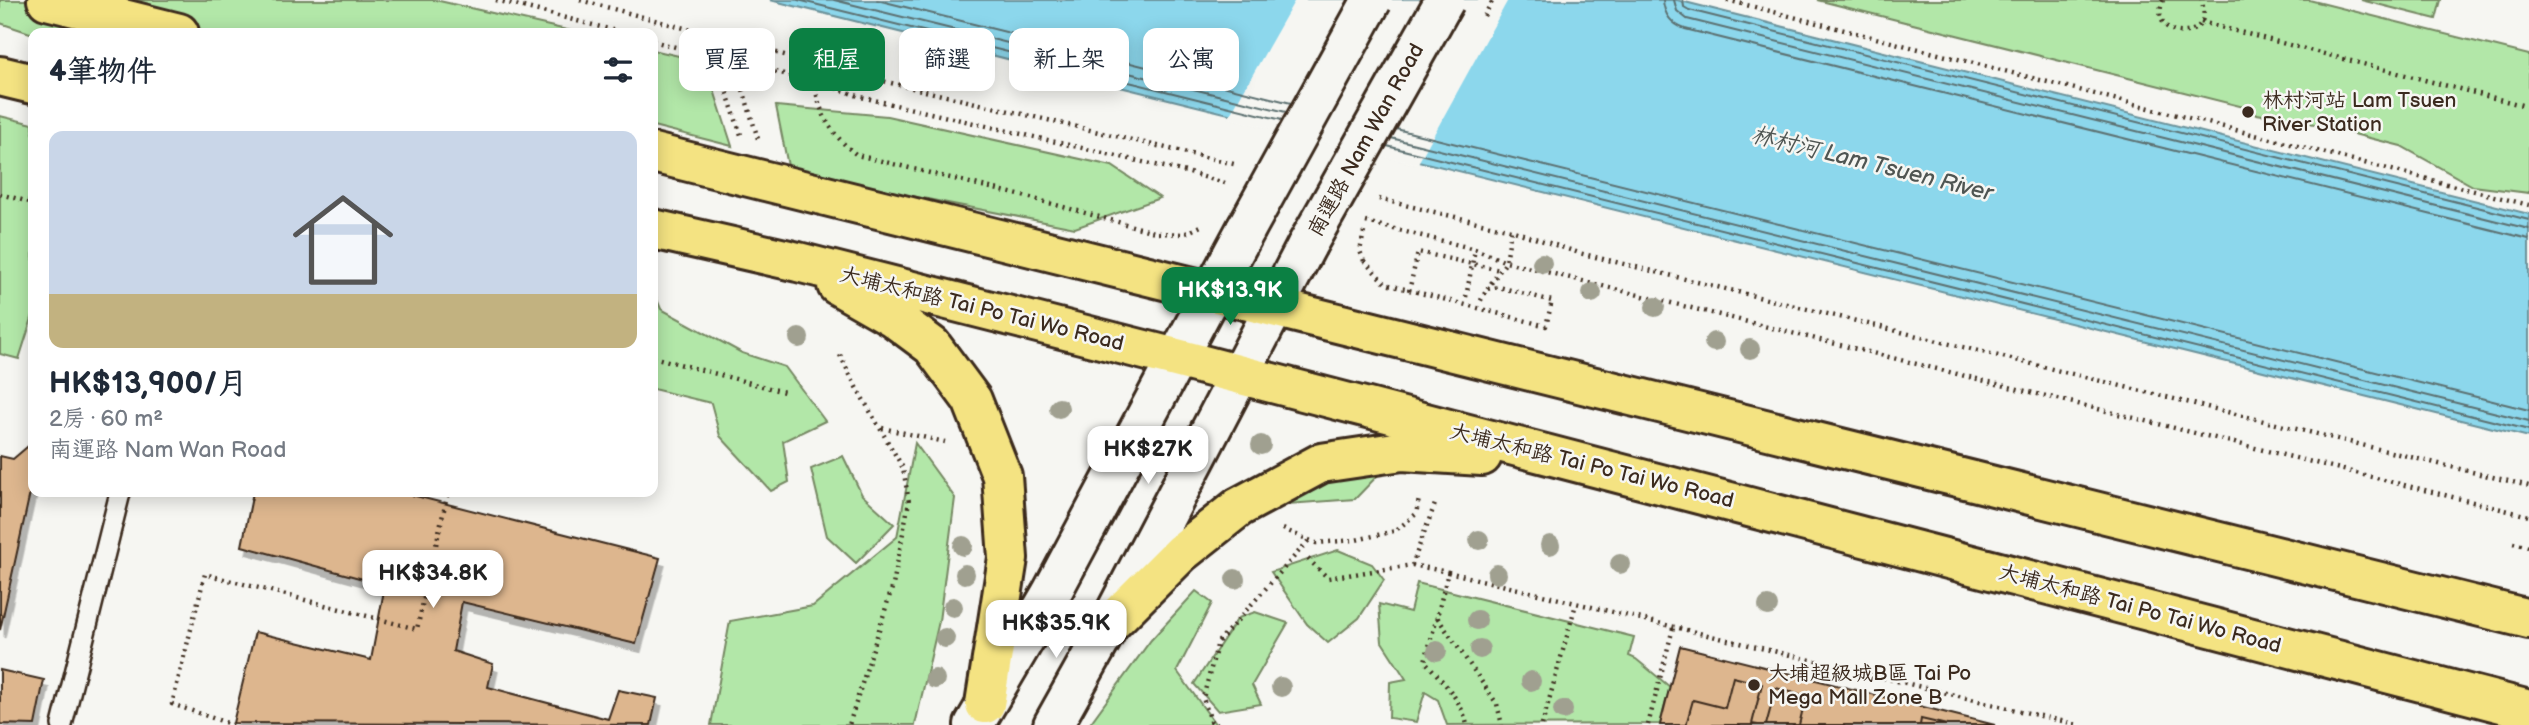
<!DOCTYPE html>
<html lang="zh-TW">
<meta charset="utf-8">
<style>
body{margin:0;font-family:"Balsamiq Sans","LXGW WenKai TC",sans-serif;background:#f6f6f7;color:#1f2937;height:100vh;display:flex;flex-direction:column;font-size:26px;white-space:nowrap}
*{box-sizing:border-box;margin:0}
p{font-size:23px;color:#747a83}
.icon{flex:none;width:38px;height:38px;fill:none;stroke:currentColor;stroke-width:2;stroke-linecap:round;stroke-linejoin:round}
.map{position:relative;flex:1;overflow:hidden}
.panel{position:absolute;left:28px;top:28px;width:630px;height:469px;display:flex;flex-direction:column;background:#fff;border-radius:14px;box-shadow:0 4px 18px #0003}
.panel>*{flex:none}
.top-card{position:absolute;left:679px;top:28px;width:665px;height:63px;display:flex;gap:14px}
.price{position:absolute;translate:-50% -60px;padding:0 16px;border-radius:14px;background:#fff;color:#222;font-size:23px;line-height:46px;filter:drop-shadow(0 2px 4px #0008)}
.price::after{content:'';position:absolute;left:50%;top:42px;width:21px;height:16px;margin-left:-10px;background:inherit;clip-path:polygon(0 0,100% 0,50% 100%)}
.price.active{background:#0b8043;color:#fff}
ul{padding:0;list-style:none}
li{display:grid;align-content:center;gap:14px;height:371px;padding:0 21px}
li+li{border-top:2px solid #e0e1e3}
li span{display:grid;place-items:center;height:217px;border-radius:14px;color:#555}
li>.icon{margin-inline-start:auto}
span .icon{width:126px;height:126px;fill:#fffc;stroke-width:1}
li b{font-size:30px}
h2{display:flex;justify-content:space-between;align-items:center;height:84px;padding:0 21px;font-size:30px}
.pill{padding:0 24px;border-radius:14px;background:#fff;box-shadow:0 4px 18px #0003;font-size:24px;line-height:63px}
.pill.active{background:#0b8043;color:#fff}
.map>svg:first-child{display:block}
.green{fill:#b2e7a8;stroke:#768863;stroke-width:2}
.water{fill:#8cd7ec;stroke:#6c929a;stroke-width:2}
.pier{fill:#f6f6f2}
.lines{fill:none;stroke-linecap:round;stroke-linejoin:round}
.shore{stroke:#5b6f70;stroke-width:2}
.building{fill:#ddb68e;stroke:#3b2a1e;stroke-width:2;filter:url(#shadow)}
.service-casing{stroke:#3b2a1e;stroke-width:24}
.secondary-casing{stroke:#3b2a1e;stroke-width:44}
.primary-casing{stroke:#3b2a1e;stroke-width:44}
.path{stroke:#3b2a1e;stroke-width:4.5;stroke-dasharray:2 5;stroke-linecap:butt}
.service{stroke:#f6f6f2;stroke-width:19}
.secondary{stroke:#f6f6f2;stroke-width:38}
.primary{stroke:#f4e382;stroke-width:38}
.secondary-bridge-casing{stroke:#3b2a1e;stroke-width:44;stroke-linecap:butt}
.path-bridge{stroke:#3b2a1e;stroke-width:4.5;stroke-dasharray:2 5;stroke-linecap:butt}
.secondary-bridge{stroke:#f6f6f2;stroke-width:38}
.tree{fill:#a0a090}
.poi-dot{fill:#3b2a1e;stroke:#f6f6f2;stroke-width:2.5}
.labels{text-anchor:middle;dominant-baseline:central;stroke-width:5;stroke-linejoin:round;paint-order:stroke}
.poi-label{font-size:21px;fill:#3b2a1e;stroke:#f6f6f2;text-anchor:start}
.street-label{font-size:21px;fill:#3b2a1e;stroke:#f6f6f2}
.water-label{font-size:23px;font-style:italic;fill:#4f5552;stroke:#f6f6f2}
</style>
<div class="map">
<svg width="2529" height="725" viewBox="0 0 2529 725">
<defs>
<filter id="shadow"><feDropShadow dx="4.5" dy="8" stdDeviation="0" flood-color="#0004"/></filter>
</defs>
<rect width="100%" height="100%" fill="#f6f6f2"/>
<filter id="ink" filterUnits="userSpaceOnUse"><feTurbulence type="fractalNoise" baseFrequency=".0143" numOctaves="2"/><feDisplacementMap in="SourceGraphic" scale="14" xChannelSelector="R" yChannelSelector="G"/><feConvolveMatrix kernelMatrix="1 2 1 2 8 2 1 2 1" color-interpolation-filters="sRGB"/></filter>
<g filter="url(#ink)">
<path class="green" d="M0,0H435L580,33L33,34L0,23Z
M1817,0H2309L2529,55V193L2473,186L2401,146L2310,123L2245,112L2248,108Z
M2361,0H2441L2436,19Z
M653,50L705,62L732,146L653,126Z
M776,106L887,116L1112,166L1160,198L1075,228L866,187L819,190L788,166Z
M0,116L33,124V315L19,359L0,354Z
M653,290L661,309L742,353L785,367L825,421L783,441L789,482L771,491L720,436L711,403L653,389Z
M915,443L955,498L939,621L915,725H711L730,621L813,606L897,537Z
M843,456L862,495L894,524L856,563L827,536L811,469Z
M1381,472L1355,499L1288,504L1280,491L1329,475Z
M1338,550L1372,564L1384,580L1359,618L1328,643L1307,624L1271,572Z
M1417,583L1634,637L1629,656L1636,659L1670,687L1660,724L1447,725L1438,700L1425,692L1416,722L1389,718L1390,682L1406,679L1382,642L1379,604L1410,612Z
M1196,591L1212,603L1177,671L1216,725H1089L1151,640Z
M1255,612L1288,623L1252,685L1261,704L1218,711L1194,684L1238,618Z"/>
<path class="water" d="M770,0H1677L2529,214V437Z"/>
<path class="pier" d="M1295,0H1508L1417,165L1228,118Z"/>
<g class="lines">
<path class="shore" d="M798,0L1282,120
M834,0L1286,112
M877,0L1291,103
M1663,0C1664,15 1671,24 1685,29L2529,239
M1674,0L1677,11L1687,19L2529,229
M1683,0L1684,7L1689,10L2529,220
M1396,129L2529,410
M1391,138L2529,421
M1387,146L2529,430"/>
</g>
<path class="building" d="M33,442V490L30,493L0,630V456L13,459Z
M253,492H400L660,558L636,644L462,602L453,651L493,664L488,687L608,719L618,690L657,698L651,725L233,723L255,632L371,660L385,585L242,546Z
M1680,646L1995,725H1660Z
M0,670L44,680L35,725L0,724Z
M1733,677L1762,684L1752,724L1758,725H1686L1693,700L1725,708Z
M1776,688L1806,696L1799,725H1766Z
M1921,719L1947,725H1920Z"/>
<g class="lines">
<g class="service-casing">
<path id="service" d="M62,725L120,493"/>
</g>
<g class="secondary-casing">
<path id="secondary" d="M974,725L1051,594L1246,229
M1053,725L1109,625L1307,245"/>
</g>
<g class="primary-casing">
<path id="primary" d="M47,0L179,33
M0,76L33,84
M653,153L2529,619
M653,229L798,262L1176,358L2529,710
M837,285L893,317L932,346L972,400L1002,476L1008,558L985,704
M1109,625L1181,553L1239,507L1321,463L1402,451L1482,456"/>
</g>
<path class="path" d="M496,0L624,33
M580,0L870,78L1238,165
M1727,0L2529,205
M2163,0C2146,42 2218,44 2201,0
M2201,22L2529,107
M718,39L715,57L741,135
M653,41L735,63L820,82L861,97L1186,172L1225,183
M735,63L758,139
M814,81C819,113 831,135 857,155L1027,197L1158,233L1184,234L1201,226
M0,194L33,203
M1379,199L1511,230L1579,253L2529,486
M1366,222L1475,249L1506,262L2529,516
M1364,261L1386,284L1546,326L1552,301L1499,287L1487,289L1479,304
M1487,289L1506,262L1511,230
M1409,291L1418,252L1500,270
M1466,297L1475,249
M840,355L856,387L903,468L909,502L893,585L849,725
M653,357L788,393
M882,428L945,442
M1283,529L1316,543L1356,540L1395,531L1416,514L1419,499
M2513,543L2529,547
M1308,559L1328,578L1412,565L1435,504
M1412,565L1448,572L1437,617L1497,704L1502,725
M1448,572L2078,725
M1437,617L1425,661C1441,680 1462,700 1467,725
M233,725L172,704L205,574L417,629L448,492
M1218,725L1211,721L1203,698L1218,642L1309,540
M1542,725L1576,604
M1648,725L1673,628"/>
<use href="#service" class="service"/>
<use href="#secondary" class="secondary"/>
<use href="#primary" class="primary"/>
<g class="secondary-bridge-casing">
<path id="secondary-bridge" d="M1246,229L1372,0
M1307,245L1445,0"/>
</g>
<path class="path-bridge" d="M1484,16L1493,0
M1364,232L1360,251L1364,261"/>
<use href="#secondary-bridge" class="secondary-bridge"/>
</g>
<g class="tree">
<circle cx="1542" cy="263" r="10"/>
<circle cx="1592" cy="293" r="10"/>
<circle cx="1655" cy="307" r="10"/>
<circle cx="799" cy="338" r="10"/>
<circle cx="1714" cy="342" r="10"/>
<circle cx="1750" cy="349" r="10"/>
<circle cx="1059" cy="408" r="10"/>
<circle cx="1261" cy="445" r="10"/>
<circle cx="1479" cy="540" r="10"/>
<circle cx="1550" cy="545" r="10"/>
<circle cx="963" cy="546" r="10"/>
<circle cx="1620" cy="564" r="10"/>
<circle cx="965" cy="574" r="10"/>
<circle cx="1497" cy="574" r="10"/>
<circle cx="1235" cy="579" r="10"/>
<circle cx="1768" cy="606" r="10"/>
<circle cx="953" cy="607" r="10"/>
<circle cx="1477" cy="620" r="10"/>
<circle cx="945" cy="638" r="10"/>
<circle cx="1480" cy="649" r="10"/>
<circle cx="1437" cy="651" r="10"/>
<circle cx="935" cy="679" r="10"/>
<circle cx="1531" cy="681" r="10"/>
<circle cx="1281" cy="687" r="10"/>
<circle cx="1563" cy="710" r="10"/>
</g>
</g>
<g class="poi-dot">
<circle cx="2248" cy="112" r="7"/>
<circle cx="1754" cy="685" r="7"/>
</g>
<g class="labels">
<g class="poi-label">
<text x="2262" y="100">林村河站 Lam Tsuen<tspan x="2262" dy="24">River Station</tspan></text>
<text x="1768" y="673">大埔超級城B區 Tai Po<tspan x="1768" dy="24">Mega Mall Zone B</tspan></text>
</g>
<g class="street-label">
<text transform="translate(1366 140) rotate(-61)">南運路 Nam Wan Road</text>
<text transform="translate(982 309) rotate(14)">大埔太和路 Tai Po Tai Wo Road</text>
<text transform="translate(1592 466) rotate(14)">大埔太和路 Tai Po Tai Wo Road</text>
<text transform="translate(2140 609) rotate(15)">大埔太和路 Tai Po Tai Wo Road</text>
</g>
<g class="water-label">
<text transform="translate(1872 164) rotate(14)">林村河 Lam Tsuen River</text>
</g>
</g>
</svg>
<b class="price active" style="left:1230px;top:327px">HK$13.9K</b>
<b class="price" style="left:1148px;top:486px">HK$27K</b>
<b class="price" style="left:433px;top:610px">HK$34.8K</b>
<b class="price" style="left:1056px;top:660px">HK$35.9K</b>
<div class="top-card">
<a class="pill">買屋</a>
<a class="pill active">租屋</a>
<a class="pill">篩選</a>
<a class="pill">新上架</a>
<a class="pill">公寓</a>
</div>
<section class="panel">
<h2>4筆物件<svg class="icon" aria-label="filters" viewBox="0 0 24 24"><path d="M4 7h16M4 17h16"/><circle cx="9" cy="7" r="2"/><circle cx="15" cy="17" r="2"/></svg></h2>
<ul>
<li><span style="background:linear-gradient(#c9d6e8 75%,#c2b280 0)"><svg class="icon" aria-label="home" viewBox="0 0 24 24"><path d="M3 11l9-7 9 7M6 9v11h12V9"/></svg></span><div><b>HK$13,900/月</b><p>2房 · 60 m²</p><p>南運路 Nam Wan Road</p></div></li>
</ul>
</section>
</div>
